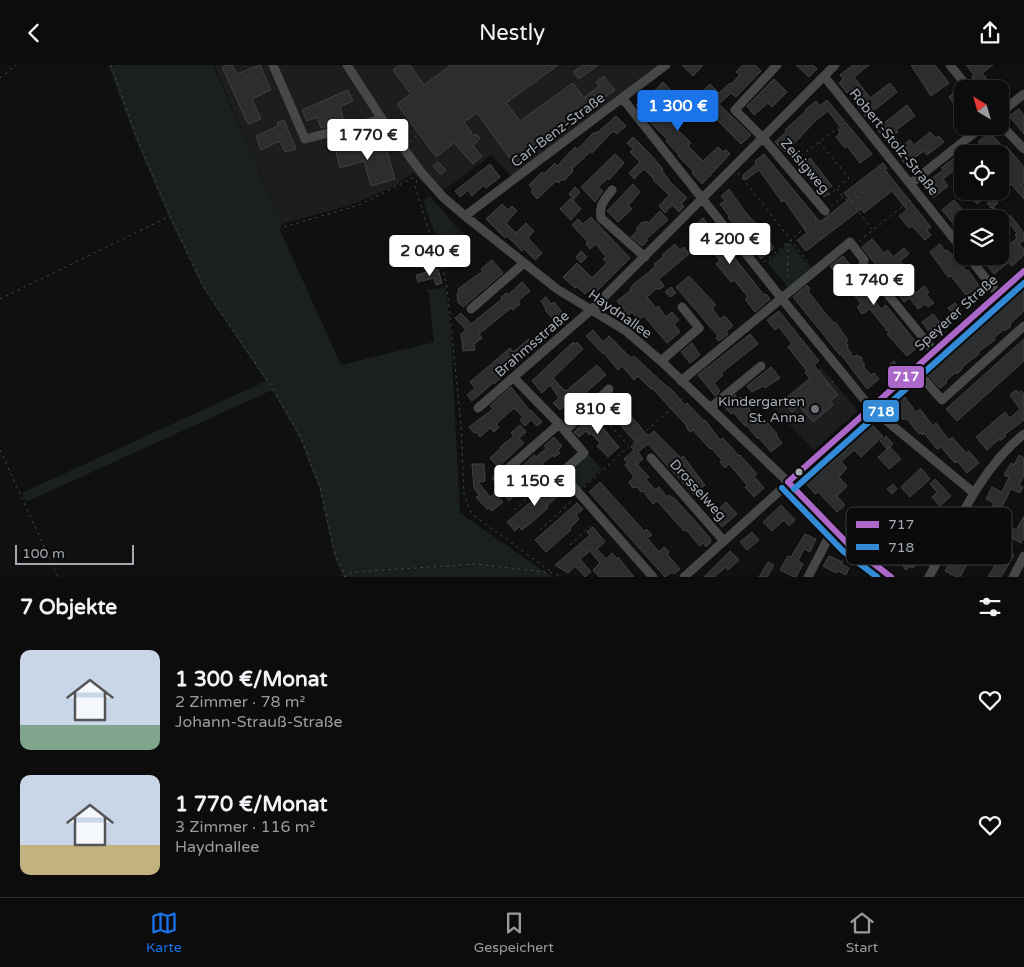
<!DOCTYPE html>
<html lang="de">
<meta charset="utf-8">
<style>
body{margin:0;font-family:"Varela Round",sans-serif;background:#151516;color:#f1f3f6;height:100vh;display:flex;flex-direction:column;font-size:19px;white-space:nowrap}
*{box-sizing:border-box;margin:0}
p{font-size:16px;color:#9a9b9d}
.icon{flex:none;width:28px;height:28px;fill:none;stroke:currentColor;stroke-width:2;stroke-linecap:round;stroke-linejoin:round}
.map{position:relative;height:512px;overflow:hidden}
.drawer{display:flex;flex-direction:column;background:#0c0c0d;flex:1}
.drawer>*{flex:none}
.needle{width:32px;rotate:323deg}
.fabs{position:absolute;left:954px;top:15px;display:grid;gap:10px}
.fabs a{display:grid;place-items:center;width:55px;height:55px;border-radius:10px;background:#0c0c0d;box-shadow:0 1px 4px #0004,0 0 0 1px #2c2c2e;font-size:25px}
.scale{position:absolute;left:15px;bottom:12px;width:119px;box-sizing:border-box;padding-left:5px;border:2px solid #a2a9b1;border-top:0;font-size:14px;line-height:18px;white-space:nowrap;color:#a2a9b1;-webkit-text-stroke:4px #0b0b0c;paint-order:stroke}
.price{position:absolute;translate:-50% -42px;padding:0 11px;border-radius:5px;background:#fff;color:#222;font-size:16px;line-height:32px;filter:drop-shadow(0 1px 2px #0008)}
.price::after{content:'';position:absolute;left:50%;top:30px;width:15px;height:11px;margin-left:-8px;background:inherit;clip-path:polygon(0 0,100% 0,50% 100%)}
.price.active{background:#1a73e8;color:#fff}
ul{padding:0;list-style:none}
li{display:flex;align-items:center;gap:15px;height:125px;padding:0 20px}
li span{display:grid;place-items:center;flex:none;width:140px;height:100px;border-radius:10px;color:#555}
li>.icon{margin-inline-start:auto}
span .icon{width:60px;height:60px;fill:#fffc;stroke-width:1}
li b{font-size:21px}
h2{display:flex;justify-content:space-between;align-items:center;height:60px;padding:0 20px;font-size:21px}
header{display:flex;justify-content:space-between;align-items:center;height:65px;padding:0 20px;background:#0c0c0d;font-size:22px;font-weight:600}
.tabs{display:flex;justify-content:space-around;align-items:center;height:70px;border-top:1px solid #2c2c2e;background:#0c0c0d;font-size:14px;color:#9a9b9d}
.tabs a{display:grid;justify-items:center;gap:2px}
.tabs .active{color:#1a73e8}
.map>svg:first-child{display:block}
.built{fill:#1d1d1f}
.green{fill:#1a201b}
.building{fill:#2c2d2e;stroke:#404244}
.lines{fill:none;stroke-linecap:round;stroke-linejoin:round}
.path{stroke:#46484b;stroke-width:1;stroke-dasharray:2.5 4;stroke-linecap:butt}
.minor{stroke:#454749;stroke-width:9}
.bus-1-casing{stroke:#0b0b0c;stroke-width:10}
.bus-2-casing{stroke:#0b0b0c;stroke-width:10}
.bus-1{stroke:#ac68c9;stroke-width:6}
.bus-2{stroke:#338bd7;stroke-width:6}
.poi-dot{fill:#6f7379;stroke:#0b0b0c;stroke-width:2}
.bus-dot{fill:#a2a9b1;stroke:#0b0b0c;stroke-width:2}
.labels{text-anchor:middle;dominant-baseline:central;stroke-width:4;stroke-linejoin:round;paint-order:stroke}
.street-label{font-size:14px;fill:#a2a9b1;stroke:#0b0b0c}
.poi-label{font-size:14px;fill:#a2a9b1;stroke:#0b0b0c;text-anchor:end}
.key{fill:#0b0b0c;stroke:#383a3e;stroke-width:1}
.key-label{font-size:14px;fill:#a2a9b1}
.line-badge{stroke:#0b0b0c;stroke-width:2}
.badge-label{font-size:14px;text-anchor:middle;font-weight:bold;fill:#fff}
</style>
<header><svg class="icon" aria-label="back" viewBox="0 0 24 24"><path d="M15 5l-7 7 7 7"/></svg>Nestly<svg class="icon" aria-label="share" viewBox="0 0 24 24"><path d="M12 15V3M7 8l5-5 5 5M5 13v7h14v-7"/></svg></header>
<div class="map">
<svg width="1024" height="512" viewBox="0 0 1024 512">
<rect width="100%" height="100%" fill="#101011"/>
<path class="built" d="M214,0H660L512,111L491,90L436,131L413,108L395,121L354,139L282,159Z
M821,302L858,346L814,385L773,342Z"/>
<path class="green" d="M108,0H213L282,159L280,165L341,300L434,277L429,229L426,225L446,222L451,273L460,448L542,505L554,512H343L334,490L319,423L300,374L272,325L26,437L22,428L266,316L203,223L168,150L137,78Z
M430,131L458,164L467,171L444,193L423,136Z
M790,177L813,205L790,225L767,197Z
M589,390L602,404L580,424L571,416V406Z"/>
<path class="building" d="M225,0H232L237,9L260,0L271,25L252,34L261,54L248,59L222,2Z
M399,0H410L424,20L451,0H558L506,38L520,56L573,18L584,33L599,21L596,17L604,11L615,25L600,36L599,34L589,41L591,43L514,99L477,48L464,57L474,71L476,69L480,73L473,81L482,91L473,99L454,78L436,92L397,39L411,29L393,5Z
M583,0H598L579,14L573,7Z
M682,0H703L693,11Z
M743,0H755L761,6L736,32L731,28L719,39L751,70L741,79L714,52L712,53L699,37L708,28L704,25L710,19L719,28L730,18L731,19L740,10L736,7Z
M796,0H813L817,4L809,12Z
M853,0H869L854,12L870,33L890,18L897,27L866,52L857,40L863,35L853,23L847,28L839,18L843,14L840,10Z
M911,0H935L949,18L931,31Z
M966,0H993L982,8L990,18L993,15L1000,24H981L972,12L974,10Z
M774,14L787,27L772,42L768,38L754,50L747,41Z
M663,17L681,36L670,46L675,52L670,57L691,78L688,81L703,96L718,82L723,87L726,85L730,89L702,119L692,108L694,107L678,91L679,90L666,76L667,74L650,57L652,56L636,40L650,28L651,29Z
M348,25L353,36L340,42L344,57L321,63L317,52L307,56L302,45Z
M956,25L962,33V50L949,32Z
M827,35L872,89L860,98L847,81L845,83L836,72L840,68L838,65L841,63L828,46L815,56L791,82L804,98L810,93L832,121L827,125L829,128L824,132L786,86L785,87L775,77L786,67L785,65L806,46L805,45L816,36L820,41Z
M907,40L915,51L896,65L898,67L894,70L902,81L910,75L914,80L930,67L936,73L939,71L944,77L927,90L924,86L905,99L888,75L886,76L877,64Z
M1019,44L1024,50V69L1009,51Z
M616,51L626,61L617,69L613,66L592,88L591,86L572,104L573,106L564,116L562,114L559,118L556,116L537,134L531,127L533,125L529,120L542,107L544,109L555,98L557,101L575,82L577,84L580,82L593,68L598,67Z
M284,55L296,84L285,87L279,76L261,85L256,71L278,61L277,58Z
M989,67L1004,83L1006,81L1024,102V118L1022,120L1024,122V134L1011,119L1008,122L1004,118L1000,122V89L995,83L989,89L978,77Z
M633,72L650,89L663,104L662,105L671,118L687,133L681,139L684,142L679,147L672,140L665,148L659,141L669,130L653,115L654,114L644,104L634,114L629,108L640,97L630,87L633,84L627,78Z
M355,76L358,87L385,79L395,114L371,121L364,96L340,103L335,82Z
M962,87V105L956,110L953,106L943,114L948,121L933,133L922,119L930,113L931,114L943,105L941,103Z
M615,89L624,98L609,115L608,113L598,122L603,126L595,137L581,122Z
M764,89L820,157L849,134L844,128L883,98L887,103L885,105L931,162L927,165L931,170L925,175L912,161L909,163L899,151L907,145L892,126L864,148L861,144L806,186L797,175L807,168L784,135L782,137L759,105L745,115L742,111L756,99L755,96Z
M438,97L446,105L441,110L433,101Z
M490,99L500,112L486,123L484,120L472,131L468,125L460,132L455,126Z
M633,119L640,127L628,141L632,144L618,157L607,146Z
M575,122L580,127L574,134L569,129Z
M729,124L746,148L761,164L760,165L774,183L761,194L738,163L737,164L728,152L729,151L720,139L725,136L721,131Z
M964,126H983L987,131L977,139Z
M571,133L581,144L571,155L560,144Z
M994,133L998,138L991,143L987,138Z
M954,135L963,145L955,151L958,154L953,158L942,145Z
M502,139L508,145L512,141L517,146L506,158L516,168L526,158L534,166L528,173L542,188L535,195L524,184L522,186L507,171L505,173L486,154Z
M994,142L998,148L993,152L988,147Z
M660,146L668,155L646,174L648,175L642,181L631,172L638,165L636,164L642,157L643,158L646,156L648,158Z
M1010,150L1024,168V175L1019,179L1024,184V190L1012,201L1009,197L994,209L984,196L990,191H1000L1004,187L1003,185L1017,173L1015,170L1017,168L1005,153Z
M591,152L630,193L596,227L592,223L585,229L577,222L575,223L563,212L577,198L592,213L607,198L603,194L606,192L596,179L590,184L586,179L588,177L572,160L578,154L583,159Z
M703,153L764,230L766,229L770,234L755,247L745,234L748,232L734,215L731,217L716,199L720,196L711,185L709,187L691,163Z
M872,174L884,188L888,185L893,192L904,183L909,189L900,196L912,211L906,215L916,228L924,221L929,227L926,229L934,238L928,242L925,239L918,244L910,233L904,237L862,182Z
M675,179L680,185L684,182L689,189L659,214L664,221L659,225L657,223L647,232L656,243L658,241L666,252L672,247L679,255L674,259L680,267L667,278L644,251L638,255L632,247L629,250L617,236L631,225L630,223L635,218L648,208L656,200L654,199L663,192L662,190Z
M940,179L945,186L947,185L959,196L966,206L968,205L982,225L975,230L972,226L966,230L951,211L948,212L930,187Z
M581,186L587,192L581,198L576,192Z
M843,191L857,208L861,209L860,212L864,217L862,219L881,244L886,240L919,281L907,291L887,269L889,268L870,244L862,249L857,242L861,239L845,217L843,218L830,201Z
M492,195L503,208L463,242L458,237L457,229L459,226L458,224L483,206L481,204Z
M438,204L442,218L436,220L434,213L418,217L416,210Z
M689,211L716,240L712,243L720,254L725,251L733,261L726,266L728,269L719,276L716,273L718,271L676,222Z
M522,217L530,226L518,236L520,239L513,245L511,243L479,269L482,273L474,279L475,285L463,286L461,269L466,265L455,253L461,248L471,259L502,234L501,232L507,228L508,230Z
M807,220L810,224L808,226L826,249L834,258L835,257L848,275L846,277L848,281L847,282L853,292L857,290L862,293V296L865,300L863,301L871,310L874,308L879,314L867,324L840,288V290L793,232Z
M671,222L676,228L670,232L665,227Z
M1024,223V246L1010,259L1011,261L1005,266L1004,264L994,273L995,275L978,287L979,289L962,302L963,303L957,309L956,307L946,316L947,317L941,323L939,322L927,309L957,284L958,279L962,278L973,268L976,263L978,264L989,254L990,251L994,249Z
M546,232L551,239L554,237L562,247L554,255L545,245L546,244L541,236Z
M955,238L961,246L954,251L948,243Z
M779,246L819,296L814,300L838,330L830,336L833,340L813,357L799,341L792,347L783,336L810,314L805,307L807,306L788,282L792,279L779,262L775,265L767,255Z
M933,249L940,258L929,267L922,257Z
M593,265L603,277L609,271L631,293L634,291L663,318L672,325L685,340L687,338L704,356L705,355L720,375L723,373L739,391L740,390L757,409L754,411L764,423L754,432L745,422L747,420L729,399L725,403L720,397L722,395L711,383L710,384L693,365L690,367L686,362L687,361L652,323L651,324L638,311L634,315L622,301L618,305L604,288L603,289L586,271Z
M750,269L758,279L721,308L723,310L714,318L720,326L715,331L698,310Z
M529,274L536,282L494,319L493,318L472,336L467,330L475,323L470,317L510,283L513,287Z
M1024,274V296L957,356L946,344Z
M573,277L575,279L577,277L583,284L553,313L561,322L566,326L597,300L606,310L575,337L572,334L560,345L553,338L559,333L550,320L542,328L532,316Z
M692,278L700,290L690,298L681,287Z
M894,296L898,302L892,307L888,301Z
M771,302L780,313L765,323L763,321L752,327L747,321Z
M511,322L530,346L531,345L542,357L537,361L531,355L525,361L520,355L523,352L514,343L496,359L499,362L494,367L490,363L480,372L476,367L474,368L469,362L493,344L490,341Z
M1016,325L1018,328L1021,326L1024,329V355L1004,370L1006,371L1000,376L999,374L987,385L976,372L1005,347L1010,353L1020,344L1010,330Z
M614,328L627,342L625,344L647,370H650L654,366L681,393L683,391L705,420L701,424L703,427L697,432L695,429L694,430L648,379L638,387L643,394L637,399L649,412L646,414L655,425L659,422L667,432L669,430L672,433L673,432L689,449L710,473L711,477L706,482L703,478L700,481L686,465L684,466L657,436L653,439L643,426L641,427L637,422L633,423L629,417L634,412L625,400L627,398L624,394L634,385L631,382L636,378L602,339Z
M735,330L738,334L741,332L745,337L751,347L750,349L758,359L764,354L777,369L776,370L782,378L771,387L759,373L758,374L746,360L745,361L733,347L731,349L723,340Z
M903,330L916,347L920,344L933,361L936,358L949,375L952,372L966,388L969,386L979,398L967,408L957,396L956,398L953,396L941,382L938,384L936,383L924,368L922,370L920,367L919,369L907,354H902L891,340Z
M593,349L598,354L597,356L619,382L608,392L597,381L600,378L591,368L589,370L586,366L579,372L574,367Z
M520,360L526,367L519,373L524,378L498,402L490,393L501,383L500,382L514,371L511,368Z
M872,360L883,371L861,392L854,385L841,397L847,403L839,412L847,421L837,431L845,440L837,447L818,427L815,429L805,417L812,411L813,413L843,388Z
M886,371L893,379L887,384L880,376Z
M554,372L562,381L558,385L560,388L554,392L553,390L542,399L543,400L524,417L526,419L509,436L504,430L509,425L503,418L534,390L536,392L547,383L544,381Z
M890,382L901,394L889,404L878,392Z
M1019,390L1024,393V411L1019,420L1023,422L1020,428L1011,424L996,453L990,450L984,461L972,455L978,444L989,450L994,438L986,434L992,422L1002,427L1009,412L1004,410L1011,398L1014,400Z
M472,399H484L485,416L478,417L490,432L495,428L503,437L492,446L489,443L487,444L476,432L479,430L474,423Z
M921,403L930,414L910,432L901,422Z
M550,414L561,428L547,441L548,443L532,457L522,465L519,462L515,466L507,457L531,437L533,434L547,422L545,419Z
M935,414L951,431L940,441L932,432L937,427L930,419Z
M600,417L644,466L646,464L652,470L647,473L659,487L664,482L669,487L667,489L680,504L674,509L672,507L665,512L589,427Z
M893,419L897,424L892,429L887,424Z
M726,437L737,449L722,462L712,450Z
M577,438L583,444L576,450L579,454L570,463L571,465L546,487L535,475Z
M781,440L795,455L789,461L784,455L772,466L763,457Z
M1024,451V473L1021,478L1004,469L1009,461L1016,465Z
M593,462L605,477L597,484L606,494L612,488L617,494L618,492L634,512H599L593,505L600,498L590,486L580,494L591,507L585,512L575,501L568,508L555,500L590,470L587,467Z
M752,467L759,475L747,485L740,477Z
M805,469L816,474L810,487L804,484L798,496L803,499L796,512H794L780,505L788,491L791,492Z
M1004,484L1014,490L1001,512H988Z
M730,486L739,495L728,505L726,502L714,512H704Z
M910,487L919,498L912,503L910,501L906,505L899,496Z
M967,488L975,493L972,499L968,497L960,512H956L945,506L954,489L964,495Z
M829,491L843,497L841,499L849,503L846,510L838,506L836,508L823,501Z
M768,497L774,500L767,512H759Z"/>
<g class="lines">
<path class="path" d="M111,0L135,68L170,151L203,221L273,324L300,371L320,422L335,489L345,511
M0,13L16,0
M410,77L419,69
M819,77L849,113L825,133
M801,91L848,55
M738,108L810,199
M417,115L415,121L426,157L440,193L447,222L461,360L464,429L468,441L473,450L553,508
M837,124L843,132L851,137L872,164
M851,137L889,106
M831,141L843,132
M284,162L359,140L415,112
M859,176L911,135
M787,178C789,191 786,204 789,217
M764,197L818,152
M0,234L170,151
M826,321L836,315
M597,346L628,380
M637,375L646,385
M0,385L58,512
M584,422L685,331
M514,445L553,411
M540,465L573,435
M570,480L593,459
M344,512L353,507L476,499L553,508L561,512"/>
<path class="minor" d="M273,0L305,74L382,54
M347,0L382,54L421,107L443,132L465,151L557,224L626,266L661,296L788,417L848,479L891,512
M777,0L735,45L763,73L825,146
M950,0L969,24
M824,11L962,184
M623,34L782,234L871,343L974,428
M1000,48L1024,29
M1000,59L1024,84
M910,119L983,61
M612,125C604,136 599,139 601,153L645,192
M465,151L666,0
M968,191L998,229
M471,244L524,198
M661,296L699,263L682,242
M915,304L942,335L1024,261
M514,313L559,359L584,388L561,408L653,512
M681,316L850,177L864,195L863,199L934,286
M478,343L592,244L835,0
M710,343L761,301
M565,366L609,324
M651,393L724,476
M497,413L559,359
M684,512L1024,206
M808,512L833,464
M929,512C956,462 979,405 1024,369
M1013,512L1024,491"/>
<g class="bus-1-casing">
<path id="bus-1" d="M788,417L1024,206
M788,417L848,479L891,512"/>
</g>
<g class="bus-2-casing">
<path id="bus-2" d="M782,423L842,485L877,512
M794,424L1024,218"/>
</g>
<use href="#bus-1" class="bus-1"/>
<use href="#bus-2" class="bus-2"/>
</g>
<circle class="poi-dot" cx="815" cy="344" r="5"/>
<circle class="bus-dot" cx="799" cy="407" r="4.5"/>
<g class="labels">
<g class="street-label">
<text transform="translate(558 65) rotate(-37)">Carl-Benz-Straße</text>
<text transform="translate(894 77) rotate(51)">Robert-Stolz-Straße</text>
<text transform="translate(805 101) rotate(50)">Zeisigweg</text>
<text transform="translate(956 248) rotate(-42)">Speyerer Straße</text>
<text transform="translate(620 249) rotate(35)">Haydnallee</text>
<text transform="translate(532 279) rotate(-41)">Brahmsstraße</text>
<text transform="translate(698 425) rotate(48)">Drosselweg</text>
</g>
<g class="poi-label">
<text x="805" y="336">Kindergarten<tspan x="805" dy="16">St. Anna</tspan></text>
</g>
</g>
<rect x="846" y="442" width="166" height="58" rx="8" class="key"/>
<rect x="856" y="456" width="23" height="7" fill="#ac68c9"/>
<rect x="856" y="479" width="23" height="6" fill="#338bd7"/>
<g class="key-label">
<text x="888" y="464">717</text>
<text x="888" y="487">718</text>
</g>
<g class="line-badge">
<rect x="887" y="300" width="38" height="24" rx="5" fill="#ac68c9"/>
<rect x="862" y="334" width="38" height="24" rx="5" fill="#338bd7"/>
</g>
<g class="badge-label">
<text x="906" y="316">717</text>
<text x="881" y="351">718</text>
</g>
</svg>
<div class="fabs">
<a><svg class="needle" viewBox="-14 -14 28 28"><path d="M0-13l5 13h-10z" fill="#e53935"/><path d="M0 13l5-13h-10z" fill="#9a9b9d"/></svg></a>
<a><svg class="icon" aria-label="locate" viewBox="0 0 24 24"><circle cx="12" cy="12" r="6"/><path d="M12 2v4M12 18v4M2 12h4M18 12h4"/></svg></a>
<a><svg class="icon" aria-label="layers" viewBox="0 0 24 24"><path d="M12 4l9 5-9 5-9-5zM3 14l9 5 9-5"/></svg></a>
</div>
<div class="scale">100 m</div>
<b class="price active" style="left:678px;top:67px">1 300 €</b>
<b class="price" style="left:368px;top:96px">1 770 €</b>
<b class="price" style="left:730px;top:200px">4 200 €</b>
<b class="price" style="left:430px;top:212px">2 040 €</b>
<b class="price" style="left:874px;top:241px">1 740 €</b>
<b class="price" style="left:598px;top:370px">810 €</b>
<b class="price" style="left:535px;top:442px">1 150 €</b>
</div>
<section class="drawer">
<h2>7 Objekte<svg class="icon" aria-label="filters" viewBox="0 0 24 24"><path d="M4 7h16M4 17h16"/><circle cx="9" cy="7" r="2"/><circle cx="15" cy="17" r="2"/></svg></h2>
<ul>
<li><span style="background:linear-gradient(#c9d6e8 75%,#7fa58c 0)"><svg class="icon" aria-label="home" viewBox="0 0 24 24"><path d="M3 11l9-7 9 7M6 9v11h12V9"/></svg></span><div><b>1 300 €/Monat</b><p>2 Zimmer · 78 m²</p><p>Johann-Strauß-Straße</p></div><svg class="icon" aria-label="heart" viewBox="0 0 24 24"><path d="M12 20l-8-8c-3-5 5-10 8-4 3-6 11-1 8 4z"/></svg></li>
<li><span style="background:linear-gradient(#c9d6e8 70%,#c2b280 0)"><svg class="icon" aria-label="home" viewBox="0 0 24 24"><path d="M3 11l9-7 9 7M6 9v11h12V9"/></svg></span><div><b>1 770 €/Monat</b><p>3 Zimmer · 116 m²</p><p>Haydnallee</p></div><svg class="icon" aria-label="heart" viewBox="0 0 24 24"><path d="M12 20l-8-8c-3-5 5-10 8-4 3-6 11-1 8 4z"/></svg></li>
</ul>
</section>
<nav class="tabs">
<a class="active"><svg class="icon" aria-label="map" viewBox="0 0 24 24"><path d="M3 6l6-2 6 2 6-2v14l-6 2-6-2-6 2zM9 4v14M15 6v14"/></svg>Karte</a>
<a><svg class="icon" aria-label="saved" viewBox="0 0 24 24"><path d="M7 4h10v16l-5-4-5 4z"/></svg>Gespeichert</a>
<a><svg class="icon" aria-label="home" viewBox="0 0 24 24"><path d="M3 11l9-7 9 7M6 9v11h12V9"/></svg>Start</a>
</nav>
